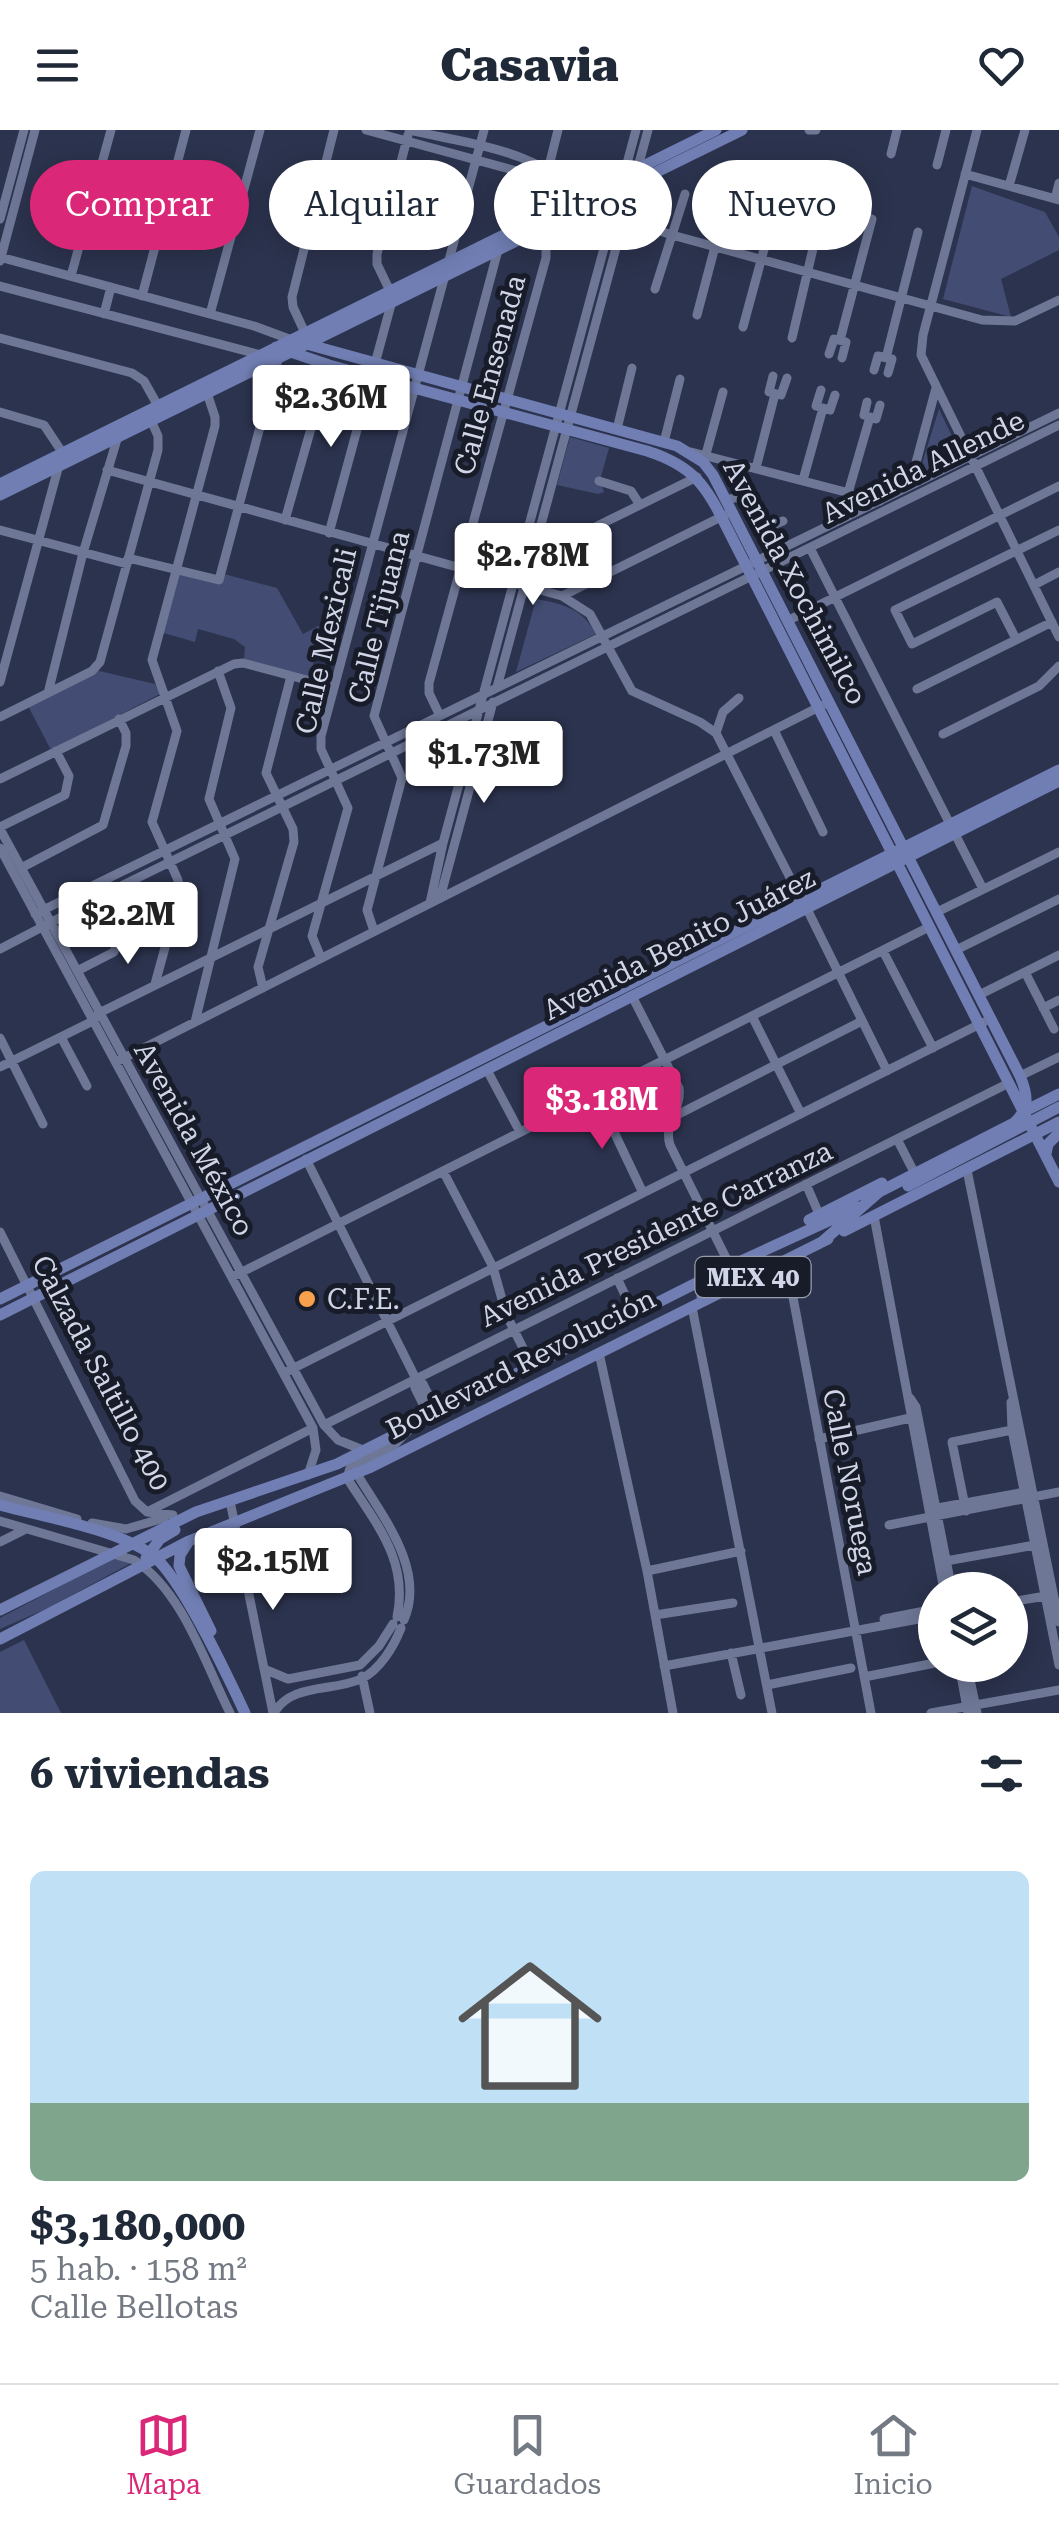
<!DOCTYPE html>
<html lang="es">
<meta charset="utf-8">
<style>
body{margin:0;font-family:"Roboto Serif",serif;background:#f2f2f3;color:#1f2937;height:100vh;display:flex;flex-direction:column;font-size:38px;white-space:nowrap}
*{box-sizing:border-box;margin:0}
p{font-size:32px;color:#747a83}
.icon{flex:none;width:55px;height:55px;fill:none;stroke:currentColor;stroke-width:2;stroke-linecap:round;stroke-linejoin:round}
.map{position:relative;height:1583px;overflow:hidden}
.side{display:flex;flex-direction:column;background:#fff;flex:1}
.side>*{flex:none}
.banner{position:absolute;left:30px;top:30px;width:1000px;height:90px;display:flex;gap:20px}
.buttons{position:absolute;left:918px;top:1442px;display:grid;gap:20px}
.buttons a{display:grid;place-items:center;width:110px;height:110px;border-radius:50%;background:#fff;box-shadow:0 5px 25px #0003;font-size:50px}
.price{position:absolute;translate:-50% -85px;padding:0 22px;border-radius:10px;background:#fff;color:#222;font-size:32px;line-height:65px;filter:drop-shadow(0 2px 5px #0008)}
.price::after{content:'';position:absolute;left:50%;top:60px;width:30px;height:22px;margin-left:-15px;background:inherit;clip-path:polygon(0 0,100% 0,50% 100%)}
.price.on{background:#db2777;color:#fff}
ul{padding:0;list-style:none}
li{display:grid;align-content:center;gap:20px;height:530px;padding:0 30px}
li+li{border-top:2px solid #e0e1e3}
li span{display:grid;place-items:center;height:310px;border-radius:15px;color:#555}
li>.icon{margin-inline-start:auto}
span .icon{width:180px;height:180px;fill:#fffc;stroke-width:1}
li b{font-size:42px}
h2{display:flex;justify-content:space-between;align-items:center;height:120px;padding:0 30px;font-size:42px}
.pill{padding:0 35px;border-radius:45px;background:#fff;box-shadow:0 5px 25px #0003;font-size:35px;line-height:90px}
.pill.on{background:#db2777;color:#fff}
header{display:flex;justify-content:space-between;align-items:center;height:130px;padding:0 30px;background:#fff;font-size:45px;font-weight:800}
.tabs{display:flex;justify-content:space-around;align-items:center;height:140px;border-top:2px solid #e0e1e3;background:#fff;font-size:28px;color:#747a83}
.tabs a{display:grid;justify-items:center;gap:5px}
.tabs .on{color:#db2777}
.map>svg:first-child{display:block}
.green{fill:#434d73}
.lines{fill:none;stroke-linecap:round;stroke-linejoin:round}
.minor{stroke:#6e7796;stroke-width:9}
.major{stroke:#707eb3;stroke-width:11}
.poi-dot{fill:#f8a04b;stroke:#181c28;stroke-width:4}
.labels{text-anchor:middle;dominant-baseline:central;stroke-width:10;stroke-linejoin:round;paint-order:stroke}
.shield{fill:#181c28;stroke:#999eae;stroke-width:2.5}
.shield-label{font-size:25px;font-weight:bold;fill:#d0d6e7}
.street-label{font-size:28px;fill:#d0d6e7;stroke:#181c28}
.poi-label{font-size:28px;fill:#d0d6e7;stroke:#181c28;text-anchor:start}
</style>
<header><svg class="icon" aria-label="menu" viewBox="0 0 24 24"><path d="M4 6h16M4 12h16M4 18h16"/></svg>Casavia<svg class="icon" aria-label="heart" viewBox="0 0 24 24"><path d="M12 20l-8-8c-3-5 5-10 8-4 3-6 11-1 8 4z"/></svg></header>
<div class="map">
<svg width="1059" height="1583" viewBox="0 0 1059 1583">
<rect width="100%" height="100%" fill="#2c334e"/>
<path class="green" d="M972,56L1045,82L1059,107V120L1001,149L1011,187L943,169Z
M939,279L961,325L918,346Z
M570,307L609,318L600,350L604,362L598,364L557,355Z
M175,442L219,454L224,444L277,458L303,504L322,494L310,548L244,529L245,517L234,509L198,499L195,512L160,502Z
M536,469C563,474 582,478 596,504L516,542Z
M95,540L155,554L160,564L51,620L27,574Z
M113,1428L133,1432L48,1478L0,1499V1488Z
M24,1510L61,1583H0V1522Z"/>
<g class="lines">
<path class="minor" d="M366,0L535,46L544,51L569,78
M409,0C466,14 545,19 580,71
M809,0H816
M977,0L923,205L921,225L1059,507
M891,24L897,0
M937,35L946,0
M547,44L558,0
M965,44L1059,70
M1009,56L1025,0
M1055,69L1059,53
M621,88L672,105L982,190L1015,191L1059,170
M0,89L24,0
M0,127L254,196L292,210
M0,131L35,0
M71,146L111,0
M0,156L261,225
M655,159L685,64
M390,161L377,134V124L408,5
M142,166L186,0
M104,184L111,157
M210,184L260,0
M697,185L732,52
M743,197L779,64
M305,203L293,177L292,167L334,0
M0,208L132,243L144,251L158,276
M792,208L823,76
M840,210L872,89
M829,224L834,209L846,212L842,228
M886,228L918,102
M874,240L878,226L892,229L888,243
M773,246L769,262L781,265L787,248
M821,260L816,276L830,280L835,265
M867,272L864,285L876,289L880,275
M0,282L44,295L62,322
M617,299L632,238
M664,312L680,249
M691,322L880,371
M706,324L723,262
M756,338L775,264
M107,340L562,466L590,484L632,561L700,592L716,603L801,769
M803,350L823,278
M599,351L631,361L640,375
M910,355L936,258
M848,363L870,287
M728,370L736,367L744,372L757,401L783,391
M285,390L329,235
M0,400L127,434
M329,403L392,171
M810,418L950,694
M128,428L219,450L279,226
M532,428L697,347
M1034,455L1059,442
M562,466L725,385
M789,490L1059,356
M1016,509L997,472L912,514L895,480L1059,400
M0,552L59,335
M497,557L648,0
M917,559L1052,492
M48,563L83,423L118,306
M440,586L429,563V553L546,128V116L539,96
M0,587L92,541L100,532L158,320V306L150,288
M774,600L823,702
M716,603L723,582L739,568
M943,604L1039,556L1059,536
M0,649L234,534L243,533L333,557
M0,697L65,665L69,646L56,621
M0,699L324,1295L338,1310L363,1320
M955,704L983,759
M0,718L313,1298L316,1320L308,1345
M21,738L103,695L126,616V603L119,589
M440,768L493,572
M430,773L443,713L636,0
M807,779L887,941
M937,782L1059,722
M35,784L1059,283
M374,801L367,780L402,648L374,586L498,120
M0,819L115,759L1059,295
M956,820L1059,769
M883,821L933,918
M321,828L312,806L348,678L321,619V606L484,0
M77,841L114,822L126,783L115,759
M1025,842L1054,899
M155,854L180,763L178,750L152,692L177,601L152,530L215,296V287L206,260
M263,858L258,837L294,712L293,699L266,643L291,546
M979,865L1059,825
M632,866L679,958C682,980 663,992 670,1015L730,1136
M1043,878L1059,870
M752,886L801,984
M195,892L235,729L209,669L231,578L218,541
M61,907L87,956
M0,908L43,994
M116,932L823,575
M0,937L93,891L99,883L443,713
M487,940L520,1002
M1020,946L1059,927
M596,964L643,1063
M673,987L862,891
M897,1009L915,1044
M306,1029L416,1249L423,1254L438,1284
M967,1040L1059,1492
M443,1041L493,1137L506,1184L532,1236
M806,1054L819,1084
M874,1086L944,1460
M0,1102L135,1371L147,1382L173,1385
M786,1130L871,1583
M232,1147L929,797
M617,1148L634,1184
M692,1177L772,1583
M599,1223L647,1441L673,1583
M284,1243L984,892
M416,1249L415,1258L430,1288
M910,1268L916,1277L952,1460
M1011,1272L1012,1300L1059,1535
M324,1295L1007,954
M819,1309L910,1288
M357,1344C382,1386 426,1439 404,1490
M0,1366L77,1389
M230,1371L273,1583
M932,1379L1025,1362
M966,1381L952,1312L1012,1300
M147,1382L313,1298
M0,1391L134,1430C182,1460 205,1533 230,1583
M92,1393L126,1399L164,1388
M889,1395L1059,1362
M0,1412L24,1400
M946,1431L1035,1415
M647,1441L741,1421
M1010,1472L1046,1466
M655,1485L733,1473
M397,1487C409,1430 376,1394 347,1348L350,1338L395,1314L410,1299
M884,1489L935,1479
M731,1523L741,1565
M959,1535L968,1583
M967,1535L977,1583
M664,1536L935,1486
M264,1539L288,1549L360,1535L379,1516L393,1494
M362,1546L370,1583
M864,1547L935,1533
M767,1555L851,1538
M274,1583C291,1553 332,1562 361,1549C380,1540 394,1516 401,1498
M931,1583L1059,1560"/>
<path class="major" d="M292,210L677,316L703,332L713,345L1020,946C1028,965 1030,978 1014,993L879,1062L822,1112
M276,217L329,235L647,321C694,336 706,356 727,398L1059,1052
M0,354L716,0
M0,365L742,0
M1023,982L1059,964
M1046,1024L1048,1014L1059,1003
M908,1056L1059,977
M809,1090L882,1053
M844,1101L1059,992
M702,1166L722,1150L730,1137
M0,1169L1059,640
M0,1185L1059,651
M0,1375C44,1387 116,1399 152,1425C181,1446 228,1547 245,1583
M189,1411L180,1425L179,1436L211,1501
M146,1428L160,1409L175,1400
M0,1480L196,1382L337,1334L730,1136L859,1077
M0,1509L189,1411L369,1338L828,1109"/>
</g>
<circle class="poi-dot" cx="307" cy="1169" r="10"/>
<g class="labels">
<rect class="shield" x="695.5" y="1127" width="115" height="40" rx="8"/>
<g class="shield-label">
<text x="753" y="1147">MEX 40</text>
</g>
<g class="street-label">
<text transform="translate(490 245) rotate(-75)">Calle Ensenada</text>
<text transform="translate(923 337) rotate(-26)">Avenida Allende</text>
<text transform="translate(795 452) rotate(62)">Avenida Xochimilco</text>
<text transform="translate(379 487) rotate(-76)">Calle Tijuana</text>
<text transform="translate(326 511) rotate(-77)">Calle Mexicali</text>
<text transform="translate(679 814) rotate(-27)">Avenida Benito Juárez</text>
<text transform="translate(194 1009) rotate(61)">Avenida México</text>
<text transform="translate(656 1104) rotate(-26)">Avenida Presidente Carranza</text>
<text transform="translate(521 1234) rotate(-27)">Boulevard Revolución</text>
<text transform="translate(101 1243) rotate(62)">Calzada Saltillo 400</text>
<text transform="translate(850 1352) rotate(79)">Calle Noruega</text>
</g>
<g class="poi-label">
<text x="327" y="1169">C.F.E.</text>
</g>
</g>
</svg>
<div class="buttons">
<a><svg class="icon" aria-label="layers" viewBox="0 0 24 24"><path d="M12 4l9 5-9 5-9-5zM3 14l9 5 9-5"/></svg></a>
</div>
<b class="price" style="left:331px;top:320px">$2.36M</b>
<b class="price" style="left:533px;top:478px">$2.78M</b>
<b class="price" style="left:484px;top:676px">$1.73M</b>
<b class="price" style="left:128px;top:837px">$2.2M</b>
<b class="price on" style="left:602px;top:1022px">$3.18M</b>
<b class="price" style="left:273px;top:1483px">$2.15M</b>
<div class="banner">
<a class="pill on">Comprar</a>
<a class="pill">Alquilar</a>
<a class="pill">Filtros</a>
<a class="pill">Nuevo</a>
</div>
</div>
<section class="side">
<h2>6 viviendas<svg class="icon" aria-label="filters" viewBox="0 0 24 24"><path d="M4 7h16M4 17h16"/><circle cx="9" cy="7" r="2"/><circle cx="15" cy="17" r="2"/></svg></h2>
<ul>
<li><span style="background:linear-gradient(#bfe0f5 75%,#7fa58c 0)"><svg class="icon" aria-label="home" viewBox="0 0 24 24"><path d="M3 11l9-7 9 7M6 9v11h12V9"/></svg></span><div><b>$3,180,000</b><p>5 hab. · 158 m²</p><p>Calle Bellotas</p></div></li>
</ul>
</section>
<nav class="tabs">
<a class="on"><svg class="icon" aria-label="map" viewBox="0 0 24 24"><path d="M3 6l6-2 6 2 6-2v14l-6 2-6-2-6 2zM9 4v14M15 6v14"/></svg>Mapa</a>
<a><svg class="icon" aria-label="saved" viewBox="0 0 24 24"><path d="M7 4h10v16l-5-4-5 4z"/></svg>Guardados</a>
<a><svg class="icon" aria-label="home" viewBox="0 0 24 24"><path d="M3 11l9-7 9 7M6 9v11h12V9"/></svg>Inicio</a>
</nav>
